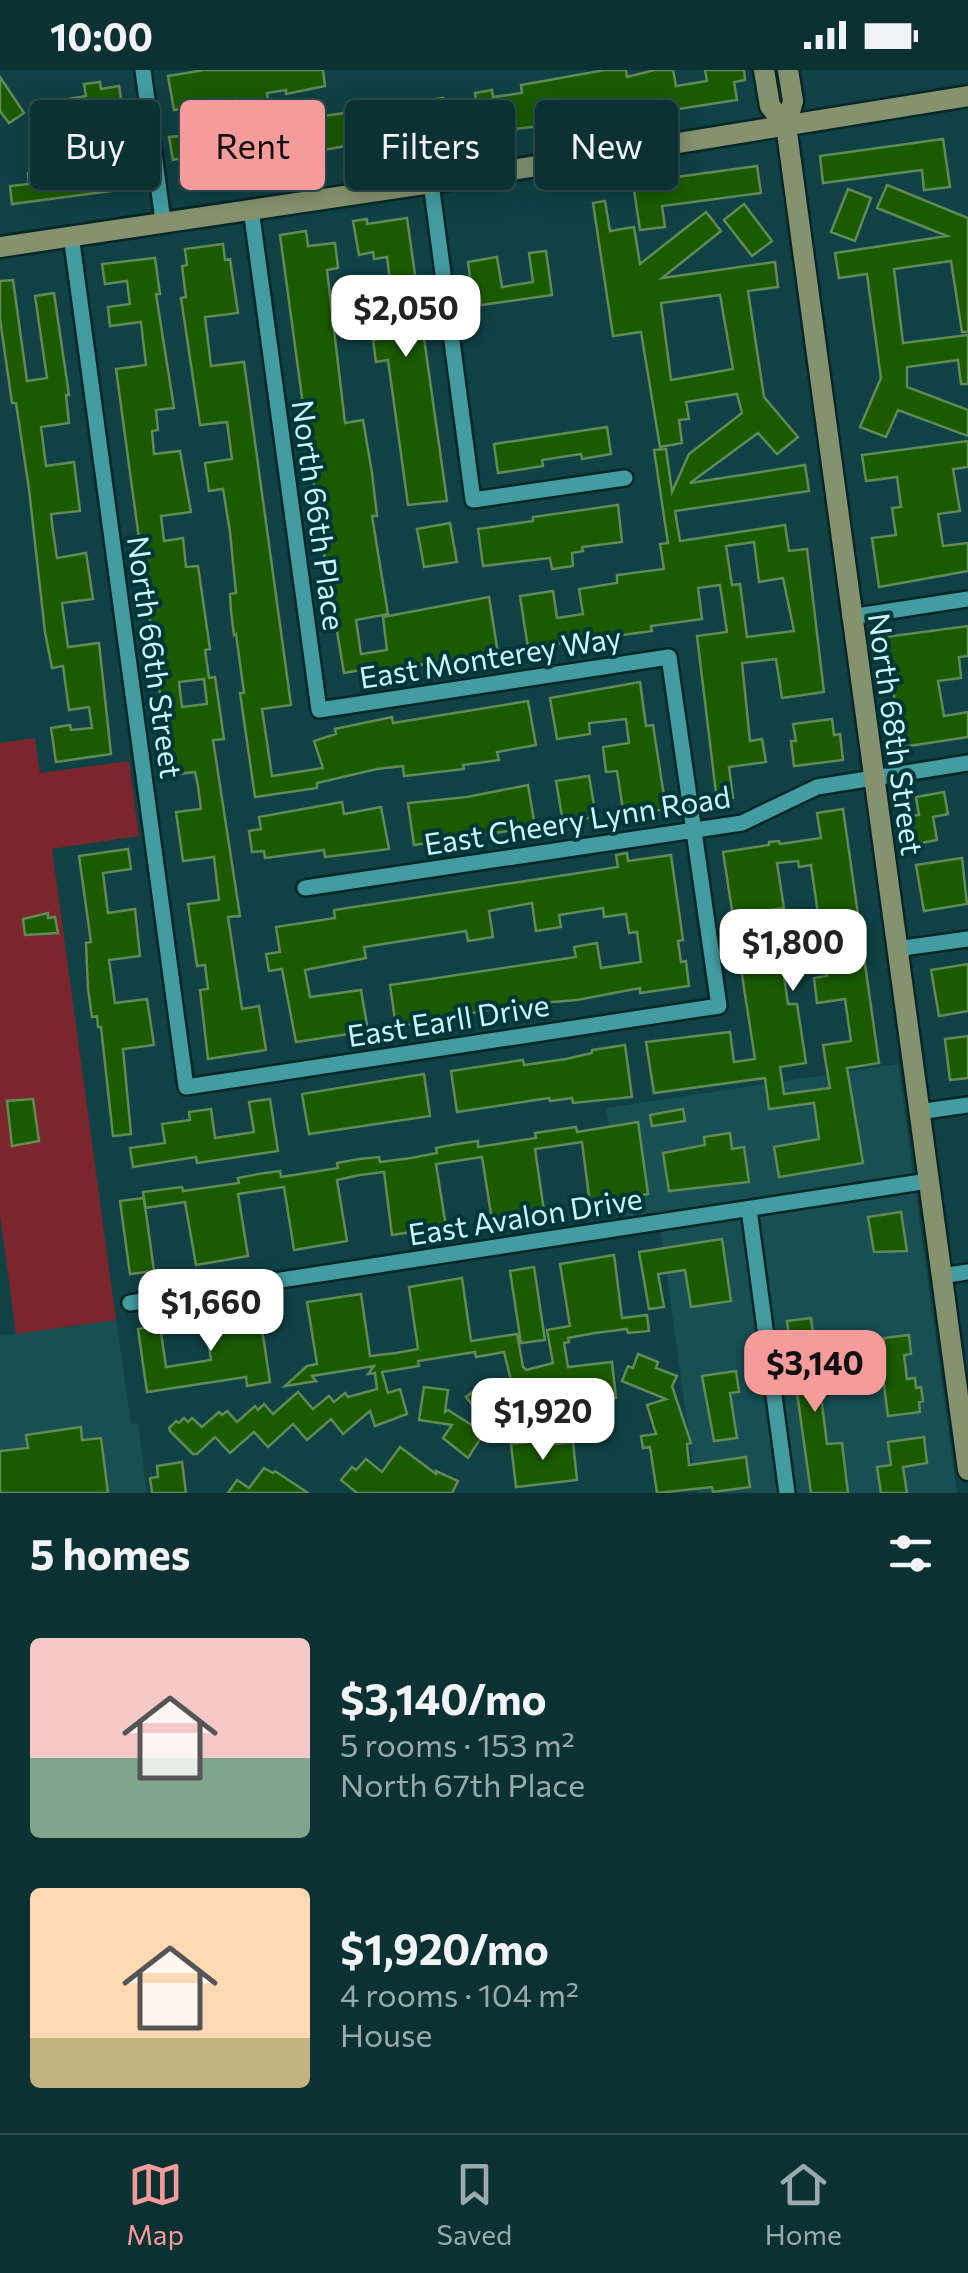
<!DOCTYPE html>
<meta charset="utf-8">
<style>
body{margin:0;font-family:Commissioner,sans-serif;background:#15393b;color:#f1f3f6;height:100vh;display:flex;flex-direction:column;font-size:38px;white-space:nowrap}
*{box-sizing:border-box;margin:0}
p{font-size:32px;color:#9aa9ac}
.icon{flex:none;width:55px;height:55px;fill:none;stroke:currentColor;stroke-width:2;stroke-linecap:round;stroke-linejoin:round}
.map{position:relative;height:1423px;overflow:hidden}
.details{display:flex;flex-direction:column;background:#0c3133;flex:1}
.details>*{flex:none}
.top-card{position:absolute;left:30px;top:30px;width:910px;height:90px;display:flex;gap:20px}
.price{position:absolute;translate:-50% -85px;padding:0 22px;border-radius:20px;background:#fff;color:#222;font-size:32px;line-height:65px;filter:drop-shadow(0 2px 5px #0008)}
.price::after{content:'';position:absolute;left:50%;top:60px;width:30px;height:22px;margin-left:-15px;background:inherit;clip-path:polygon(0 0,100% 0,50% 100%)}
.price.on{background:#f59b9c;color:#111}
ul{padding:0;list-style:none}
li{display:flex;align-items:center;gap:30px;height:250px;padding:0 30px}
li span{display:grid;place-items:center;flex:none;width:280px;height:200px;border-radius:10px;color:#555}
li>.icon{margin-inline-start:auto}
span .icon{width:120px;height:120px;fill:#fffc;stroke-width:1}
li b{font-size:42px}
h2{display:flex;justify-content:space-between;align-items:center;height:120px;padding:0 30px;font-size:42px}
.pill{padding:0 35px;border-radius:10px;background:#0c3133;box-shadow:0 5px 25px #0003,0 0 0 2px #2c4c4e;font-size:35px;line-height:90px}
.pill.on{background:#f59b9c;color:#111}
.status{display:flex;justify-content:space-between;align-items:center;height:70px;padding:0 50px;background:#0c3133;direction:ltr}
.status svg{height:28px;fill:currentColor}
.tab-bar{display:flex;justify-content:space-around;align-items:center;height:140px;border-top:2px solid #2c4c4e;background:#0c3133;font-size:28px;color:#9aa9ac}
.tab-bar a{display:grid;justify-items:center;gap:5px}
.tab-bar .on{color:#f59b9c}
.map>svg:first-child{display:block}
.built{fill:#174f52}
.green{fill:#7b262d}
.building{fill:#1a5a00;stroke:#628958;stroke-width:2.5;fill-rule:evenodd}
.lines{fill:none;stroke-linecap:round;stroke-linejoin:round}
.minor-casing{stroke:#092627;stroke-width:20}
.major-casing{stroke:#092627;stroke-width:25}
.minor{stroke:#429ca0;stroke-width:15}
.major{stroke:#84926f;stroke-width:20}
.labels{text-anchor:middle;dominant-baseline:central;stroke-width:8;stroke-linejoin:round;paint-order:stroke}
.street-label{font-size:30px;fill:#ccf5f6;stroke:#023739}
</style>
<div class="status"><b>10:00</b><svg viewBox="0 0 49 12"><path d="M0 12V9h3v3zM5 12V6h3v6zM10 12V3h3v9zM15 12V0h3v12zM26 1h20v11H26zM47 4h2v5h-2z"/></svg></div>
<div class="map">
<svg width="968" height="1423" viewBox="0 0 968 1423">
<rect width="100%" height="100%" fill="#104144"/>
<path class="built" d="M898,994L957,1423H697L658,1143L623,1147L606,1038Z
M116,1250L131,1354L138,1353L147,1423H0V1266Z"/>
<path class="green" d="M35,668L40,703L129,691L139,766L52,779L116,1250L16,1264L0,1145V673Z"/>
<path class="building" d="M204,0H323L325,16L286,24V20L267,23L268,31L255,34L236,37L235,29L174,40L168,6Z
M605,0H626L627,7L655,0H673L676,16L707,11L705,0H744L745,10L734,12L737,30L613,49L611,34L575,39L576,52L506,60L507,66L425,79L422,61L402,64L404,78L381,81L380,72L345,76L319,81L321,92L298,96L291,51L443,28L447,52L478,47L475,23L492,20L493,27L522,23L521,15Z
M0,7L24,43L9,53L0,41Z
M100,12L101,19L119,16L123,41L109,44L108,39L77,44L78,48L55,52L56,57L43,59L39,34L86,26L84,14Z
M263,56L264,63L272,62L278,102L196,113L194,97L183,98L181,88L173,90L169,67L217,63L220,84L247,80L244,59Z
M943,69L950,117L924,120L922,100L823,113L820,86Z
M129,88L134,118L12,134L10,116L29,114L28,103L46,101V106L68,102L69,107L112,100L110,92Z
M757,96L761,123L662,136L665,157L640,160L633,113Z
M887,115L968,148V262H962L951,191L894,199L903,273L968,265V314H961L958,290L907,297V317L968,340V366L898,340L886,367L860,357L881,308L867,204L839,208L835,183L947,166L877,138Z
M848,119L871,128L855,171L831,162Z
M605,131L610,161L634,157L640,194L706,142L721,161L662,208L775,192L778,217L748,221L764,327L798,367L777,384L758,363L690,413L805,395L809,421L675,441L680,471L785,455L789,481L807,479L824,622L782,628L776,589L742,593L750,671L762,669L766,692L729,697L733,728L717,731L697,566L727,562L720,515L698,518L702,549L651,556L652,561L528,578L520,526L553,521L557,548L583,544L579,519L617,513V505L664,499L660,474L668,473L654,380L666,379L672,422L689,384L742,343L737,324L686,332L689,349L679,350L682,373L660,377L641,262L613,266L593,133ZM720,225L733,299L671,310L661,233ZM754,472L759,512L783,508L794,561L747,567L740,514L732,515L726,476Z
M744,134L772,171L752,186L724,150Z
M407,148L447,431L408,435L388,290L376,292L373,270L386,268L384,257L400,255L397,233L379,236L376,213L390,211L387,187L374,189L373,182L359,185L353,151L367,149V154Z
M306,161L308,176L335,173L338,198L327,200L345,353L363,350L372,403L377,446H372L388,544L356,550L361,584L387,580L383,547L489,527L498,583L373,602L372,598L344,603L319,453L280,165Z
M223,174L225,190L230,189L238,243L205,247L211,296L244,292L291,635L262,639L272,706L323,698L314,671L336,664L335,659L392,647L393,653L528,631L536,675L497,682L499,690L463,695L464,699L404,706L403,696L377,699L317,713V718L255,727L240,623H244L236,564L234,565L231,541L230,524L236,523L230,462L223,419L209,421L205,393L232,389L227,352L200,355L181,228L186,227L182,196L187,195L185,179Z
M546,181L552,225L481,235L480,228L473,229L468,192L497,187L502,217L533,212L529,183Z
M155,188L160,224H156L174,338L156,340L158,360L152,361L154,384L180,381L191,442L161,446L164,471L183,468L186,497L198,496L210,579L205,580L209,608L215,607L224,669L213,670L240,846L228,847L242,939L259,936L266,980L208,989L200,920L208,919L205,895L197,896L188,834L219,830L214,787L183,791L176,742L201,739L198,716L195,702L171,705L116,299L146,295L141,252L110,256L108,237L130,234L127,211L105,214L102,194ZM204,609L207,634L182,637L179,612Z
M13,210L27,311L47,308L35,226L54,223L69,325H66L69,353L41,357L46,396L74,392L80,441L51,444L53,461L57,488L86,483L93,529L62,533L68,577L99,573L111,684L56,692L51,658L70,655L71,660L92,658L89,637L69,640L63,596L52,598L45,562L29,419L16,333H12L0,249V211Z
M607,357L611,384L582,389L581,384L542,390L543,396L498,403L494,374Z
M968,371V397L953,399L960,441L938,444L943,476L968,473V501L879,517L872,468L896,465L892,438L901,437L897,407L866,411L862,385Z
M618,435L622,472L582,477L583,481L572,483L573,496L552,499L550,488L483,496L478,459L533,451V447Z
M450,453L457,492L424,497L417,459Z
M968,556V586L959,587L961,608L938,611L944,646L968,642V667L902,677L885,567Z
M640,612L646,656L653,655L666,739L624,746L617,701L606,702L603,677L629,673L626,649L589,653L590,664L557,669L550,628Z
M832,649L834,665L840,664L843,690L794,696L791,671H796L793,654Z
M589,706L596,747L563,752L556,711Z
M528,715L535,757L414,775L408,733L467,727Z
M944,722L948,744L933,747L937,770L916,774L911,746L919,745L916,727Z
M342,732L344,744L381,737L389,779L325,787L324,780L265,788L264,781L252,782L249,761L261,759L259,747Z
M843,739L879,993L847,998L863,1093L779,1107L774,1077L819,1069L814,1033L769,1039L765,1008L654,1023L646,972L730,962L734,992L755,989L723,782L769,775V772L779,771L780,774L821,768L817,743ZM798,791L799,797L811,795L827,906L814,908L817,933L845,929L851,971L823,975L830,1018L784,1024L780,997L806,993L797,934H788L784,906L793,905L789,879L763,884L756,842L784,838L777,793Z
M128,779L131,799L103,803L108,843L135,839L140,886L109,890L115,933L147,929L154,975L123,979L131,1064L113,1066L101,957H98L97,946L92,947L88,919L86,873L91,872L79,786Z
M627,783L628,791L671,785L683,870L678,871L681,892L686,891L689,916L640,923V918L577,930L515,935L396,957L390,915L576,887L574,877L597,873L601,898L641,892L637,862L629,863L626,844L604,847L603,838L559,845L561,857L536,861L532,833L489,841L493,867L468,871L466,861L364,877L366,888L305,900L310,927L361,920L368,961L296,972L282,899L269,901L266,884L280,882L276,857L335,848L334,840L618,797L616,785Z
M962,788L967,834L924,841L916,795Z
M48,843V848L55,847L58,863L25,865L23,849Z
M968,894V941L939,946L931,900Z
M968,966V1008L950,1010L945,969Z
M625,975L632,1027L573,1033L572,1028L550,1031L549,1028L457,1042L451,1001L523,990L524,995L566,989L592,983V980Z
M424,1004L430,1046L309,1064L302,1024Z
M33,1029L39,1071L12,1076L7,1031Z
M270,1029L278,1081L197,1093L196,1087L133,1097L130,1078L165,1073L162,1054L190,1050L189,1042L211,1039L215,1068L254,1062L249,1032Z
M683,1039L685,1051L652,1056L650,1045Z
M638,1052L648,1124L613,1131L590,1134L582,1072L535,1079L544,1141L492,1150L482,1087L436,1094L446,1157L392,1165L384,1102L360,1105L337,1110L347,1171L294,1180L284,1117L238,1124L248,1186L196,1195L185,1132L145,1138L143,1122L182,1117L183,1121L239,1113L238,1108L258,1104L280,1101L281,1107L338,1098L337,1093L359,1089L379,1087L380,1092L411,1088L437,1083L436,1078L457,1074L478,1071V1077L536,1068L535,1063L576,1057L577,1062Z
M730,1063L732,1079L744,1077L749,1112L669,1121L663,1083L705,1075L704,1067Z
M144,1128L154,1201L130,1204L120,1131Z
M901,1142L907,1181L874,1182L868,1147Z
M722,1169L731,1231L691,1237L685,1200L658,1204L664,1237L649,1239L639,1182Z
M614,1185L622,1248L647,1245L649,1261L628,1263L627,1259L595,1263L568,1268L569,1272L564,1273L568,1297L612,1292L616,1328L558,1334L519,1343L504,1282L476,1287L475,1282L418,1291L419,1296L382,1302L388,1323L400,1319L407,1344L375,1356L370,1341L343,1364L331,1349L307,1370L293,1354L268,1377L254,1362L230,1383L215,1367L197,1384H193L170,1361L169,1358L176,1351L179,1353L184,1348L188,1352L192,1348L202,1357L219,1342L222,1345L227,1341L237,1352L255,1336L258,1340L264,1334L273,1344L298,1322L313,1339L329,1326L334,1332L345,1323L348,1327L377,1319L375,1303L368,1304L374,1296L312,1306L316,1311L285,1316L307,1296L317,1294L307,1232L361,1224L370,1286L396,1283L418,1279L409,1217L462,1208L471,1271L517,1264L523,1297L526,1300L553,1293L547,1260L570,1256L560,1194Z
M534,1197L545,1270L521,1273L510,1201Z
M259,1239L270,1312L247,1316L246,1307L147,1322L138,1259L160,1255L166,1297L211,1290L205,1248Z
M811,1248L827,1374L842,1373L848,1423H811L787,1251Z
M909,1265L911,1284L904,1285L907,1309L915,1308L916,1318L921,1317L923,1331L919,1332L920,1342L888,1346L882,1300L870,1302L865,1277L880,1276L884,1273V1268Z
M638,1284L658,1292L656,1298L677,1306L672,1316L691,1373L687,1374L689,1395L746,1387L750,1417L713,1422L712,1417L657,1423L650,1377L643,1378L641,1366L656,1364L647,1335L666,1329L622,1311L628,1296L633,1298Z
M736,1301L739,1322L730,1323L737,1368L714,1371L702,1306Z
M487,1311L510,1342L490,1358L466,1327Z
M424,1317L448,1320L445,1342L448,1340L484,1363L468,1388L443,1368L452,1355L419,1350Z
M81,1357L82,1370L101,1368L108,1423H0V1381L28,1378L26,1365Z
M924,1367L927,1393L903,1397L907,1423H881L877,1397L891,1395L888,1372Z
M538,1371V1376L573,1372L577,1410L516,1417L511,1374Z
M400,1377L436,1404V1401L458,1411L452,1423H357L341,1410L352,1397L356,1400L366,1389L382,1402Z
M182,1392L186,1423H152L150,1408L158,1407L157,1396Z
M264,1398L273,1403L275,1401L308,1423H228L237,1410L249,1418Z"/>
<g class="lines">
<g class="minor-casing">
<path id="minor" d="M143,0L163,151
M431,113L473,430L625,408
M71,165L186,1017L719,936L669,587L319,640L251,139
M850,547L968,529
M305,818L742,753L817,717L968,693
M896,879L968,869
M918,1042L968,1035
M749,1139L787,1423
M941,1206L968,1202
M130,1233L928,1111"/>
</g>
<g class="major-casing">
<path id="major" d="M764,0L770,36L786,55
M788,0L793,31L786,55L968,1400
M0,177L431,113L968,26"/>
</g>
<use href="#minor" class="minor"/>
<use href="#major" class="major"/>
</g>
<g class="labels">
<g class="street-label">
<text transform="translate(320 445) rotate(82)">North 66th Place</text>
<text transform="translate(490 586) rotate(-9)">East Monterey Way</text>
<text transform="translate(156 587) rotate(82)">North 66th Street</text>
<text transform="translate(897 664) rotate(82)">North 68th Street</text>
<text transform="translate(577 749) rotate(-9)">East Cheery Lynn Road</text>
<text transform="translate(448 949) rotate(-9)">East Earll Drive</text>
<text transform="translate(525 1145) rotate(-9)">East Avalon Drive</text>
</g>
</g>
</svg>
<b class="price" style="left:406px;top:290px">$2,050</b>
<b class="price" style="left:793px;top:924px">$1,800</b>
<b class="price" style="left:211px;top:1284px">$1,660</b>
<b class="price on" style="left:815px;top:1345px">$3,140</b>
<b class="price" style="left:543px;top:1393px">$1,920</b>
<div class="top-card">
<a class="pill">Buy</a>
<a class="pill on">Rent</a>
<a class="pill">Filters</a>
<a class="pill">New</a>
</div>
</div>
<section class="details">
<h2>5 homes<svg class="icon" aria-label="filters" viewBox="0 0 24 24"><path d="M4 7h16M4 17h16"/><circle cx="9" cy="7" r="2"/><circle cx="15" cy="17" r="2"/></svg></h2>
<ul>
<li><span style="background:linear-gradient(#f6c9c9 60%,#7fa58c 0)"><svg class="icon" aria-label="home" viewBox="0 0 24 24"><path d="M3 11l9-7 9 7M6 9v11h12V9"/></svg></span><div><b>$3,140/mo</b><p>5 rooms · 153 m²</p><p>North 67th Place</p></div></li>
<li><span style="background:linear-gradient(#ffd9b3 75%,#c2b280 0)"><svg class="icon" aria-label="home" viewBox="0 0 24 24"><path d="M3 11l9-7 9 7M6 9v11h12V9"/></svg></span><div><b>$1,920/mo</b><p>4 rooms · 104 m²</p><p>House</p></div></li>
</ul>
</section>
<nav class="tab-bar">
<a class="on"><svg class="icon" aria-label="map" viewBox="0 0 24 24"><path d="M3 6l6-2 6 2 6-2v14l-6 2-6-2-6 2zM9 4v14M15 6v14"/></svg>Map</a>
<a><svg class="icon" aria-label="saved" viewBox="0 0 24 24"><path d="M7 4h10v16l-5-4-5 4z"/></svg>Saved</a>
<a><svg class="icon" aria-label="home" viewBox="0 0 24 24"><path d="M3 11l9-7 9 7M6 9v11h12V9"/></svg>Home</a>
</nav>
